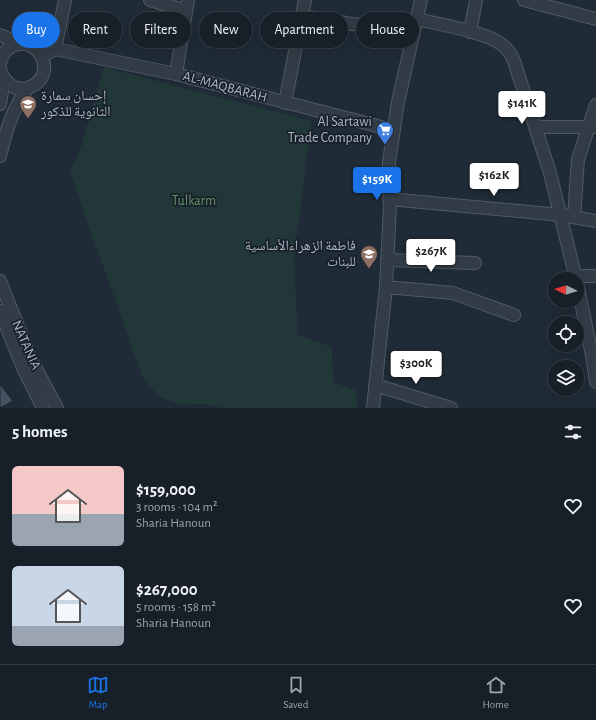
<!DOCTYPE html>
<meta charset="utf-8">
<style>
body{margin:0;font-family:"Alegreya Sans","Noto Naskh Arabic",sans-serif;background:#242d34;color:#f1f3f6;height:100vh;display:flex;flex-direction:column;font-size:15px;white-space:nowrap}
*{box-sizing:border-box;margin:0}
p{font-size:13px;color:#9ea3a8}
.icon{flex:none;width:22px;height:22px;fill:none;stroke:currentColor;stroke-width:2;stroke-linecap:round;stroke-linejoin:round}
.map{position:relative;height:408px;overflow:hidden}
.drawer{display:flex;flex-direction:column;background:#172028;flex:1}
.drawer>*{flex:none}
.hud{position:absolute;left:12px;top:12px;width:572px;height:36px;display:flex;gap:8px}
.needle{width:26px;rotate:275deg}
.controls{position:absolute;left:548px;top:272px;display:grid;gap:8px}
.controls a{display:grid;place-items:center;width:36px;height:36px;border-radius:50%;background:#172028;box-shadow:0 4px 16px #0002,0 0 0 1px #363e45;font-size:20px}
.price{position:absolute;translate:-50% -34px;padding:0 9px;border-radius:4px;background:#fff;color:#222;font-size:13px;line-height:26px;filter:drop-shadow(0 1px 2px #0008)}
.price::after{content:'';position:absolute;left:50%;top:24px;width:12px;height:9px;margin-left:-6px;background:inherit;clip-path:polygon(0 0,100% 0,50% 100%)}
.price.on{background:#1a73e8;color:#fff}
ul{padding:0;list-style:none}
li{display:flex;align-items:center;gap:12px;height:100px;padding:0 12px}
li span{display:grid;place-items:center;flex:none;width:112px;height:80px;border-radius:6px;color:#555}
li>.icon{margin-inline-start:auto}
span .icon{width:48px;height:48px;fill:#fffc;stroke-width:1}
li b{font-size:17px}
h2{display:flex;justify-content:space-between;align-items:center;height:48px;padding:0 12px;font-size:17px}
.pill{padding:0 14px;border-radius:18px;background:#172028;box-shadow:0 4px 16px #0002,0 0 0 1px #363e45;font-size:14px;line-height:36px}
.pill.on{background:#1a73e8;color:#fff}
.tabs{display:flex;justify-content:space-around;align-items:center;height:56px;border-top:1px solid #363e45;background:#172028;font-size:11px;color:#9ea3a8}
.tabs a{display:grid;justify-items:center;gap:2px}
.tabs .on{color:#1a73e8}
.map>svg:first-child{display:block}
.green{fill:#223838}
.building{fill:#455260;stroke:#1a232d}
.lines{fill:none;stroke-linecap:round;stroke-linejoin:round}
.minor-casing{stroke:#505a64;stroke-width:14}
.minor{stroke:#323c46;stroke-width:12}
.labels{text-anchor:middle;dominant-baseline:central;stroke-width:3.5;stroke-linejoin:round;paint-order:stroke}
.street-label{font-size:14px;fill:#acb7c3;stroke:#18212a}
.poi-label{font-size:14px;fill:#acb7c3;stroke:#18212a;text-anchor:end}
.park-label{font-size:14px;fill:#64936b;stroke:#18212a}
</style>
<div class="map">
<svg width="596" height="408" viewBox="0 0 596 408">
<rect width="100%" height="100%" fill="#1f2b36"/>
<path class="green" d="M104,67L311,121L294,261L298,335L332,347L333,382L356,391L357,408H223L205,404L181,405L162,398L155,392L143,378L70,173L82,144Z"/>
<path class="building" d="M0,384L13,401L0,408Z"/>
<g class="lines">
<g class="minor-casing">
<path id="minor" d="M150,0L186,11
M524,0L596,19
M302,16L352,24L414,29
M417,19C437,24 486,32 501,44C507,48 511,54 514,61L550,173L576,279
M470,32L476,0
M0,35L21,44
M55,49L176,74L393,130
M48,53L55,49L65,0
M0,64C1,57 4,52 9,48C37,30 60,75 30,87C16,93 4,83 0,69
M176,74L188,0
M285,103L305,0
M0,104L4,79
M535,127H595
M0,156C6,131 12,109 28,88
M389,199L561,215L596,221
M574,217L578,159L596,105
M388,260L475,263
M576,276H596
M0,281L31,359L57,408
M577,283L592,355L596,382
M386,287L453,293L514,315
M0,311L23,368L43,408
M375,385L451,408
M373,408L386,287L390,205L389,162L398,102L421,0"/>
</g>
<use href="#minor" class="minor"/>
</g>
<defs>
<g id="school-pin" transform="scale(0.9)"><path d="M0 17L-7.5 6A9.5 9.5 0 1 1 7.5 6Z" fill="#8d6e63" stroke="#18212a"/><path d="M0-5L7-2L0 1L-7-2ZM-4 1L0 2.5L4 1V4Q0 6-4 4Z" fill="#fff"/></g>
<g id="supermarket-pin" transform="scale(0.9)"><path d="M0 17L-7.5 6A9.5 9.5 0 1 1 7.5 6Z" fill="#3f7fe0" stroke="#18212a"/><path d="M-6-5.5h2.5l.6 2H6L4.5 2H-2.5L-4.4-4H-6ZM-1.5 3.2a1.3 1.3 0 1 0 .1 0ZM3 3.2a1.3 1.3 0 1 0 .1 0Z" fill="#fff"/></g>
</defs>
<g fill-rule="evenodd">
<use href="#school-pin" x="28" y="104"/>
<use href="#supermarket-pin" x="385" y="130"/>
<use href="#school-pin" x="369" y="254"/>
</g>
<g class="labels">
<g class="street-label">
<text transform="translate(225 87) rotate(15)">AL-MAQBARAH</text>
<text transform="translate(26 345) rotate(66)">NATANIA</text>
</g>
<g class="poi-label">
<text x="41" y="96" text-anchor="start">إحسان سمارة<tspan x="41" dy="16">الثانوية للذكور</tspan></text>
<text x="372" y="122">Al Sartawi<tspan x="372" dy="16">Trade Company</tspan></text>
<text x="356" y="246">فاطمة الزهراءالأساسية<tspan x="356" dy="16">للبنات</tspan></text>
</g>
<g class="park-label">
<text x="194" y="201">Tulkarm</text>
</g>
</g>
</svg>
<div class="controls">
<a><svg class="needle" viewBox="-14 -14 28 28"><path d="M0-13l5 13h-10z" fill="#e53935"/><path d="M0 13l5-13h-10z" fill="#9ea3a8"/></svg></a>
<a><svg class="icon" aria-label="locate" viewBox="0 0 24 24"><circle cx="12" cy="12" r="6"/><path d="M12 2v4M12 18v4M2 12h4M18 12h4"/></svg></a>
<a><svg class="icon" aria-label="layers" viewBox="0 0 24 24"><path d="M12 4l9 5-9 5-9-5zM3 14l9 5 9-5"/></svg></a>
</div>
<b class="price" style="left:522px;top:125px">$141K</b>
<b class="price" style="left:494px;top:197px">$162K</b>
<b class="price on" style="left:377px;top:201px">$159K</b>
<b class="price" style="left:431px;top:273px">$267K</b>
<b class="price" style="left:416px;top:385px">$300K</b>
<div class="hud">
<a class="pill on">Buy</a>
<a class="pill">Rent</a>
<a class="pill">Filters</a>
<a class="pill">New</a>
<a class="pill">Apartment</a>
<a class="pill">House</a>
</div>
</div>
<section class="drawer">
<h2>5 homes<svg class="icon" aria-label="filters" viewBox="0 0 24 24"><path d="M4 7h16M4 17h16"/><circle cx="9" cy="7" r="2"/><circle cx="15" cy="17" r="2"/></svg></h2>
<ul>
<li><span style="background:linear-gradient(#f6c9c9 60%,#9aa5b1 0)"><svg class="icon" aria-label="home" viewBox="0 0 24 24"><path d="M3 11l9-7 9 7M6 9v11h12V9"/></svg></span><div><b>$159,000</b><p>3 rooms · 104 m²</p><p>Sharia Hanoun</p></div><svg class="icon" aria-label="heart" viewBox="0 0 24 24"><path d="M12 20l-8-8c-3-5 5-10 8-4 3-6 11-1 8 4z"/></svg></li>
<li><span style="background:linear-gradient(#c9d6e8 75%,#9aa5b1 0)"><svg class="icon" aria-label="home" viewBox="0 0 24 24"><path d="M3 11l9-7 9 7M6 9v11h12V9"/></svg></span><div><b>$267,000</b><p>5 rooms · 158 m²</p><p>Sharia Hanoun</p></div><svg class="icon" aria-label="heart" viewBox="0 0 24 24"><path d="M12 20l-8-8c-3-5 5-10 8-4 3-6 11-1 8 4z"/></svg></li>
</ul>
</section>
<nav class="tabs">
<a class="on"><svg class="icon" aria-label="map" viewBox="0 0 24 24"><path d="M3 6l6-2 6 2 6-2v14l-6 2-6-2-6 2zM9 4v14M15 6v14"/></svg>Map</a>
<a><svg class="icon" aria-label="saved" viewBox="0 0 24 24"><path d="M7 4h10v16l-5-4-5 4z"/></svg>Saved</a>
<a><svg class="icon" aria-label="home" viewBox="0 0 24 24"><path d="M3 11l9-7 9 7M6 9v11h12V9"/></svg>Home</a>
</nav>
